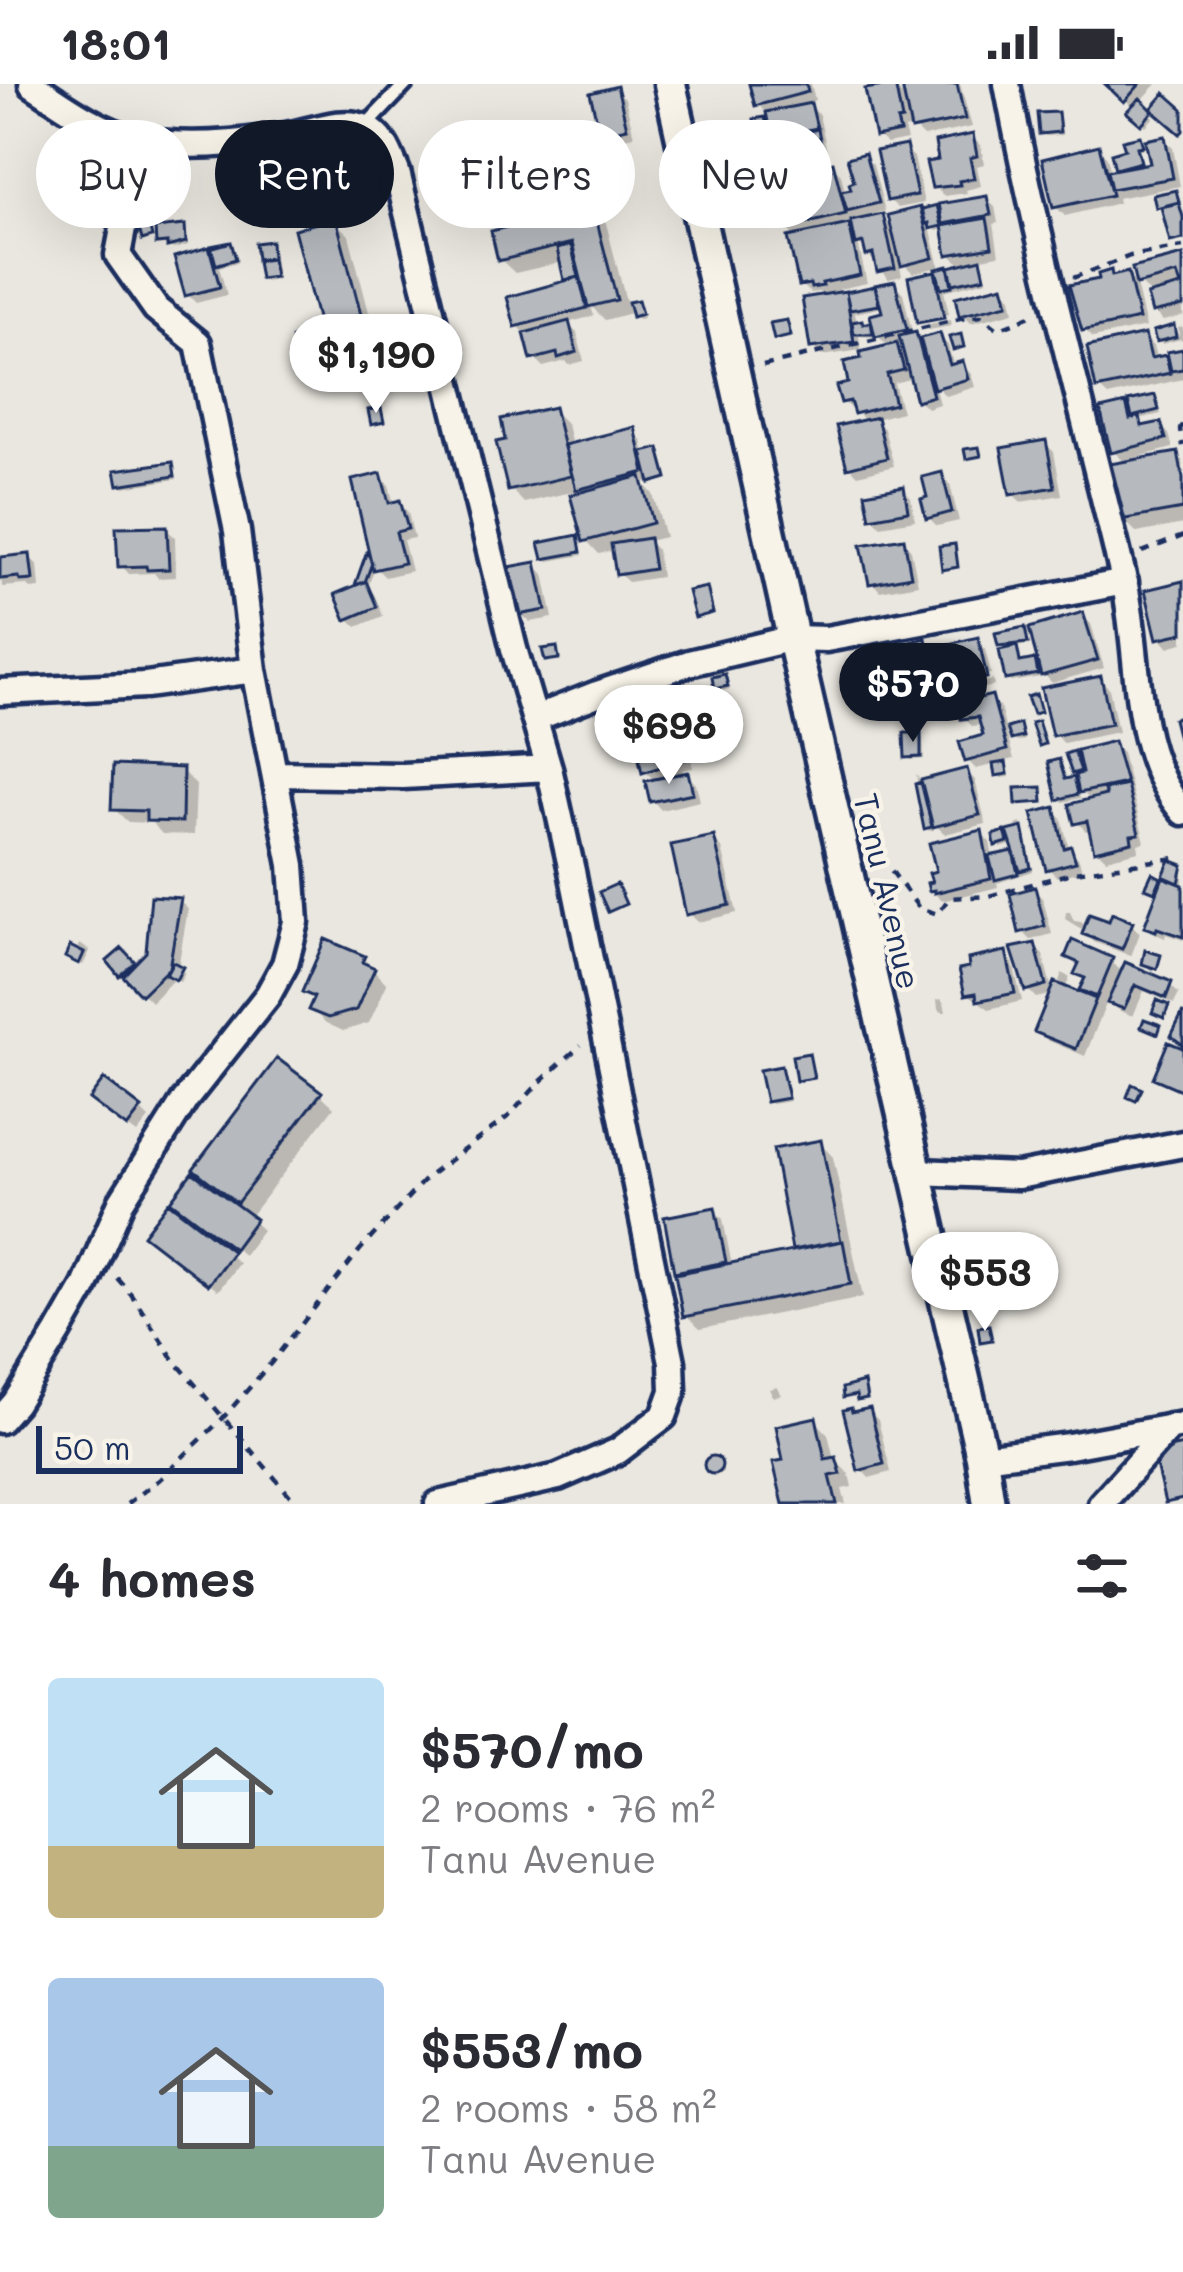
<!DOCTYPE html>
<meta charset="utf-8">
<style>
body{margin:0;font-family:Mali,sans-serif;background:#f7f7f7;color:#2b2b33;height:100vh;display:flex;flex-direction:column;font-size:45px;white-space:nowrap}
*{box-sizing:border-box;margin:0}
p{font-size:39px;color:#7c7c81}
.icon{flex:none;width:66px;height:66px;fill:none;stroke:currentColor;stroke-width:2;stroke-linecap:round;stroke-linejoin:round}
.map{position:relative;height:1420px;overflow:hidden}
.drawer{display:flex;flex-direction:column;background:#fff;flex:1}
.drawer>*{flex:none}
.guide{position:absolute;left:36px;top:36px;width:1113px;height:108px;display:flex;gap:24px}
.scale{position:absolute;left:36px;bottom:30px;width:207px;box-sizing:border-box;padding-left:12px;border:6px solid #1b2f5e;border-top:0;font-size:33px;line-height:42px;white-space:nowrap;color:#1b2f5e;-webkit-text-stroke:9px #f7f3e8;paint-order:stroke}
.price{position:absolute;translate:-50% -102px;padding:0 27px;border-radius:42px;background:#fff;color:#222;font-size:39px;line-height:78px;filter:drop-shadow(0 3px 6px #0008)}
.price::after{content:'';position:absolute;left:50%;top:72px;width:36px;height:27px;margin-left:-18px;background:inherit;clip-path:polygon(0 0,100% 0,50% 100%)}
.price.active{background:#111827;color:#fff}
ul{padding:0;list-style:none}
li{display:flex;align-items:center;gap:36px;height:300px;padding:0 48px}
li span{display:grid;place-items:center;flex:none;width:336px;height:240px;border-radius:12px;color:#555}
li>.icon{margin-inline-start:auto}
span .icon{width:144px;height:144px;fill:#fffc;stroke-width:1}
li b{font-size:51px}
h2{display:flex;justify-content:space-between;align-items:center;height:144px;padding:0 48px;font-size:51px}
.chip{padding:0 42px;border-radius:54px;background:#fff;box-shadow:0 12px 48px #0002;font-size:42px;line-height:108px}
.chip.active{background:#111827;color:#fff}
.status{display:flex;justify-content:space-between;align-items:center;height:84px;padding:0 60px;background:#fff;direction:ltr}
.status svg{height:33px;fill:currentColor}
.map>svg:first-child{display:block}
.shadow{fill:#0003;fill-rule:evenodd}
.building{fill:#b6babf;stroke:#1b2f5e;stroke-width:3}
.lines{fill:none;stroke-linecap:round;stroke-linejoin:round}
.service-casing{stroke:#1b2f5e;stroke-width:21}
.minor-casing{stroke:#1b2f5e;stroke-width:33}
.tertiary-casing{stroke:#1b2f5e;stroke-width:39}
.path{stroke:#1b2f5e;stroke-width:4.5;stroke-dasharray:9 9;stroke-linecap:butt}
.service{stroke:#f7f3e8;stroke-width:12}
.minor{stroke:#f7f3e8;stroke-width:24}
.tertiary{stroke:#f7f3e8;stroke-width:30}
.labels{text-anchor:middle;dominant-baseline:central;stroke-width:9;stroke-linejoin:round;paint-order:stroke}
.street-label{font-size:33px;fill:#1b2f5e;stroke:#f7f3e8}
</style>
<div class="status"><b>18:01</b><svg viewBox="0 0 49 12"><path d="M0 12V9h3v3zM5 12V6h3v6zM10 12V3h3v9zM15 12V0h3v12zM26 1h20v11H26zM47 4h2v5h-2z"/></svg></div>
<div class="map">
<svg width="1183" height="1420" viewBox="0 0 1183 1420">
<rect width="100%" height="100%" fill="#eae7e0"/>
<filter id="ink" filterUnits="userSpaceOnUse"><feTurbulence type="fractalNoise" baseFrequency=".00833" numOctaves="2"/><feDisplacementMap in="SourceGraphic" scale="24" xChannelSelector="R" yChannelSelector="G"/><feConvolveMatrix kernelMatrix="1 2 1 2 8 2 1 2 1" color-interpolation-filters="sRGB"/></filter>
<g filter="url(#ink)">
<path class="shadow" d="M752,0H811L815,16L807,19L819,31L830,80L841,90L845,109L855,107L864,73L873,81L885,127L877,129L895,147L919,127L928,136L936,124L944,132L986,115L995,123L998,139L994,140L999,171L977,175L984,182L987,196L944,207L949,230L922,235V240L920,238L934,190L943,200L939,183L913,189L898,174L902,192L889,195L903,209L913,252L921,257L939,252L948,261L954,283L962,281L971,290L975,303L946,312L934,300L939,320L927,324L918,315L913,294L894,299L902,328L875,335L884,345L894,382L858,391L849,382L866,338L856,326H852L844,318L852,301L890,264L879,253L859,252L861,266L822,272L813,263L825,213L819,208L810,209L802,201L796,154L785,143L793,91L779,78L775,57L765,59L762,55L764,36L773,44L766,29L758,20ZM929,139L937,147L946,144L950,170L963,182L941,187ZM858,159L893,200L881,212L874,205L846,211L839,205L867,199ZM884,223L886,231L877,249L869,241H857L855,229ZM903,257L907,273L893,259Z
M926,0H960L972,43L923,53L913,43L904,45L907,56L887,60L878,52L894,2L909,18Z
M1109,0H1157L1140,18L1154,33L1146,42L1130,28L1134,24Z
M616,6L625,14L634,52L611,57L603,49Z
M1057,31L1060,34L1062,51L1045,52L1042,48Z
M972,53L981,62L984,80L977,82L981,102L966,106L967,109L944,112L935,103L942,78Z
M1139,55L1144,65L1138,66L1143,83L1153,81L1164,55L1173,64L1180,102L1117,114L1118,119L1065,132L1056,123L1099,65L1107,73L1111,89L1122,87L1118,83Z
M905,65L914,73L924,119L898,124L889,116Z
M317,70L325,79L337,126L314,130L306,122Z
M246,74L250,78L253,99H257L263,81L267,85L268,110H260L257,101L248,102L245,98Z
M592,126L606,139L627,221L637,219L643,234L638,235L634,228L605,236L591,222L594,232L567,239L577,249L584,277L569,281L566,277L543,283L534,274L528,252L518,242L571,199L567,195L563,178L515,189L501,176Z
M335,138L349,151L373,244L335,254L322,240Z
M184,144L187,148L188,161L174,165L159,159Z
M269,160L273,164L277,196L266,197L262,194L258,161Z
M230,161L238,178L219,183L227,211L196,219L188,211L178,175Z
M1183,174V232L1163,237L1154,228L1149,208L1139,199Z
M1110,190L1114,194L1127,191L1136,200L1146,243L1093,254L1085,246L1103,197Z
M1002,204L1011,213L1014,228L971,239L962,230Z
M950,236L951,242L929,246L924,241Z
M1183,243V257L1181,255L1162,260L1158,257L1173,245L1179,251L1178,244Z
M1144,253L1153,262L1157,276L1183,268V295L1108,312L1099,304Z
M1154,314L1161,330L1138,335L1147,344L1160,341L1169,350L1173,364L1130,375L1131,379L1177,371L1183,377V440L1137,449L1123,435L1127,380L1114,368L1126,322L1134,331Z
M553,326L567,340L572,362L633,347L642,356L645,370L658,367L661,371L667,391L643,399L653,410L665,453L648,457L657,466L661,493L628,498L619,490L615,466L599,470L586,456L584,410L580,406L524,419L511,405Z
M1045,359L1054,368L1062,411L1021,418L1012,409Z
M172,381L177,395L124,403L120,399Z
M941,391L950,400L959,437L937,442L929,434L931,416Z
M381,392L389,401L394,420L399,419L408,428L414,454L403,456L411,487L385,493L375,483L368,503L374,510L383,532L357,543L348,534L369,473L375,479Z
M903,405L911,414L915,436L881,442L872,433Z
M166,445L175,453L176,493L158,494L154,489L129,490L121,481Z
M577,455L583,471L549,477L545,474Z
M903,457L911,466L918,500L880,507L872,498Z
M29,473L38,481L40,504L31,505L27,501L2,503L0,476Z
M535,481L544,490L553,534L530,538L521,530Z
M1183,500V559L1168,563L1160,554Z
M1082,531L1091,540L1104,584L1052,599L1039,585L1040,593L1011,598L1008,595L1007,567L1000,560L1024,546L1030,561L1014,563L1020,569L1022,581L1034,578L1043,586Z
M977,556L985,565L991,590L974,593V598L970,584L965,585L956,576Z
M925,558L948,575L953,600L967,596L974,610L957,615L958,622L932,627L920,615L922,626L906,630L902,627V600L895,601L891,598L906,571L914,579Z
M721,580L725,583L730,605L721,607L711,583Z
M1100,595L1109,604L1118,648L1063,659L1054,650Z
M993,596L994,602L981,605L976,599Z
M991,614L1000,623L1006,647L1019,644L1025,656L1017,658L1006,648L1014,675L1002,678L1009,685L1010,693L1001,694L996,680L976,685L967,676L987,653L983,641L972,642L963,633Z
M676,640L685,649L693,684L682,686L696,700L700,717L661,726L653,717L656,698L645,687Z
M920,652L923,655L924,675L911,676L908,672Z
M1113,660L1122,669L1145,758L1138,760L1139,767L1106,775L1097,766L1092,745L1086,747L1077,738L1092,718L1077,702L1080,714L1063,718L1060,714L1058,678L1066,698L1073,697L1081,706L1075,689L1073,670L1083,680Z
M182,687L196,701L194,751L162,750L152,739L128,738L114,725Z
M966,687L975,696L986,740L945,750L931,737L934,746L930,747L926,744L916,690L922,699Z
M1054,727L1062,735L1069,765L1079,775L1082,787L1057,793L1048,784Z
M1021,739L1024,743L1033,787L997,799L998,803L946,816L940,815L931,806L981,749L990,758L993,774L1016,769L1014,760L1001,764L996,753L1018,747L1016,741Z
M713,755L722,764L737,829L698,838L689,829Z
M1172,780L1183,784V856L1166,850L1165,854L1156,850L1148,842L1160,810L1152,806L1160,796L1163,800L1177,802L1167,792Z
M1034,806L1043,815L1052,850L1031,856L1022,847Z
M180,817L188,825L178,884L185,889L180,898L174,895L151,918L111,878L122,868L136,883L148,869Z
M1066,828H1070L1074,837L1081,838L1087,844L1131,840L1140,849L1131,872L1094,858L1086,848L1065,835Z
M80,860L90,867L83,881L73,876Z
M1034,862L1043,871L1053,910L1036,914L1027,905Z
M1005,870L1013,879L1022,917L989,925L968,910L973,885Z
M1068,872L1111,877L1123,889L1170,901L1179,910L1174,920L1144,907L1133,932L1120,927L1108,915L1085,972L1047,956L1038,948L1080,912L1086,898L1077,889L1080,882Z
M363,874L387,900L369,939L343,947L326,939L312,926L315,917L306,908Z
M1062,889L1070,894L1065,904L1059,897Z
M941,915L944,919L946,928H942L938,925L937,916Z
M780,985L784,989L790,1017L772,1020L768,1017Z
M320,1010L334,1023L249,1134L262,1146L244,1171L187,1128L183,1134L239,1179L218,1207L147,1150L193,1092L216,1109L218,1106L197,1085Z
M101,1023L140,1026L149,1035L137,1050Z
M820,1059L833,1073L863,1213L700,1245L686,1232L682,1192L677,1187L714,1126L723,1135L732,1182L796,1169L776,1067Z
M777,1303L782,1311L773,1313L769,1305Z
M869,1327L878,1336L891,1388L869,1394L861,1385L854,1331Z
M815,1336L828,1350L834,1375L849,1390L852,1403L842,1405L846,1420H786L777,1380L787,1378Z
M715,1376L724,1387L716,1392L709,1386L708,1379Z"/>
<path class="building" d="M749,0H806L808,8L755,22Z
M895,0L902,36L897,37L900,48L875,53L865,5Z
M911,0H957L965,35L911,46L903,7V2Z
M1105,0H1140L1124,18Z
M617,2L627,44L600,50L590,9Z
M1165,9L1183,25V47L1180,50L1151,25Z
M1140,14L1153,27L1141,41L1126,28Z
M811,19L817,44L771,53L766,28Z
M1058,28L1060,48L1039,50L1037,29Z
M765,33L770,55L759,57L754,35Z
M818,45L823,70L776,80L771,55Z
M973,50L977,72L970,74L974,94L959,97L960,101L932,104L926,78L938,76L935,58Z
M1140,52L1143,62L1137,63L1141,78L1115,85L1111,69L1125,65L1122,56Z
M1165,52L1173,94L1111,105L1107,87L1150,79L1145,56Z
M906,61L917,111L887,117L876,67Z
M1099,61L1112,111L1053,124L1042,75Z
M318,67L330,117L303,123L291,73Z
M865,69L879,119L847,127L841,107L851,105L849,99L854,97L847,74Z
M247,71L252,98L242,100L237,73Z
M264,78L266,108H254V79Z
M833,78L846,130L783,145L772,93Z
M1176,106L1179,118L1156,124L1153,111Z
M987,112L991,131L943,140L939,120Z
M1179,119L1183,133V155L1170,158L1161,123Z
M937,121L942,142L930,145L929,139L926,140L922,125Z
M593,122L617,216L588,223L572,159L498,177L491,147Z
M920,123L933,174L901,182L888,131Z
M146,127L152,153L142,156L135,129Z
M883,130L895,184L877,188L873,170L866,172L863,159L856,161L851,137Z
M336,134L361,231L319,242L294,145Z
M987,134L992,163L947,171L942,142Z
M849,140L860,191L822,199L823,202L811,204L810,200L799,202L788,153Z
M185,141L186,158L167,163V159L156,160L155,144Z
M271,157L272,174L257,175L255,159Z
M231,158L236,175L216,181L211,162Z
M231,158L236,175L215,181L210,164Z
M571,161L579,193L564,196L557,165Z
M209,163L220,203L185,212L174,173Z
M1183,171V222L1152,229L1147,211L1181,202L1177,190L1136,201L1132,184Z
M272,175L275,193L260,195L257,177Z
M981,175L985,193L953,200L949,183Z
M948,182L952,202L941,204L936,185Z
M1111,186L1112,192L1128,188L1139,235L1082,247L1069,201L1099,195L1098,190Z
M935,187L944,234L917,239L908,193Z
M579,193L587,224L515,243L507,213Z
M895,197L907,246L875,253L870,231L882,228L875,201Z
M1003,201L1008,220L959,232L955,213Z
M875,202L879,221L850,226L846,208Z
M846,207L854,258L810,264L802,214Z
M638,216L642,230L632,233L628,218Z
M787,236L791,252L774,256L770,239Z
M862,236L863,240L871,238L873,250H854L852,238Z
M569,237L577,268L558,274L557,269L531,276L524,249Z
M1174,241L1176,253L1156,258L1153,247Z
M916,248L933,312L916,317L899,252Z
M940,249L950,281L963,277L968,295L934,305L920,254Z
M961,250L964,263L953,266L949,253Z
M1145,250L1151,274L1166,271L1170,289L1096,305L1087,263Z
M309,251L312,266L294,269L292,254Z
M897,259L904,286L887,290L895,320L854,330L850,317L841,319L836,302L848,299L844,278L861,274L860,268Z
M1183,265V285L1171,287L1167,268Z
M1155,311L1159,326L1132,333L1128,317Z
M1126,319L1130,335L1140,332L1142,342L1161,338L1166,355L1111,369L1100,325Z
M554,323L571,392L508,407L496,358L505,356L501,335Z
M381,324L384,338L371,341L368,326Z
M877,333L887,374L847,384L836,342Z
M635,343L645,388L576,406L564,361Z
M1046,356L1055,403L1010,411L1001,364Z
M979,363L981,372L966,375L964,365Z
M659,364L667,394L650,399L642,368Z
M1178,368L1183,394V425L1120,436L1110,380Z
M173,378L175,392L118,401L115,386Z
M942,388L952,428L926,435L921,415L927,413L922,393Z
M381,389L389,419L400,416L408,445L396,448L404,479L373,486L352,396Z
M641,392L653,439L583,458L570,411Z
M904,402L908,427L870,434L865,409Z
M167,442L169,485L147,486L146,482L118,483L116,443Z
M578,451L581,468L543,475L539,459Z
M649,454L654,485L616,491L611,460Z
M904,454L911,492L869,500L861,461Z
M955,460L958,483L942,486L939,462Z
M367,467L372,479L365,498L355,501Z
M30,470L33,496L20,497L19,493L0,495V473Z
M536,478L546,526L518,531L509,483Z
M366,497L377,523L346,536L335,510Z
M1183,497V549L1157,555L1145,506Z
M707,503L713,529L695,534L688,507Z
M1083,528L1098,576L1041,592L1029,544Z
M1025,543L1028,559L998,562L995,549Z
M978,553L987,594L970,598L965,575L953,577L949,560Z
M926,554L928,566L940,563L951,614L920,620L906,559Z
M1017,562L1020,578L1035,575L1038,590L1005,596L999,566Z
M557,563L559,575L545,577L542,565Z
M907,568L913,593L889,599L882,574Z
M725,590L728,602L714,605L712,593Z
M968,592L972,607L952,613L948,598Z
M1101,592L1111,640L1052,652L1041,604Z
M914,594L921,623L899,628L893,606L900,604L898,598Z
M1036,610L1041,628L1033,630L1027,613Z
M992,611L1007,666L965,678L959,658L983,651L978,633L961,635L956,620Z
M1183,630V670H1182L1173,635Z
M677,637L686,675L642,689L633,647Z
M1038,637L1045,660L1039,662L1031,639Z
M1020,640L1023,653L1011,656L1007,644Z
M904,649H921V673L905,674Z
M1114,657L1126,699L1079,709L1075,691L1082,689L1077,666Z
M1074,667L1081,687L1072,690L1065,670Z
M1059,675L1065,695L1074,693L1078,710L1057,716L1048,678Z
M1006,678L1008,690L995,692L993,680Z
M113,681L183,684L182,738L146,737V727L111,726Z
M967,684L980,731L933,743L921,696Z
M688,688L693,709L650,718L645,697Z
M921,698L932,743L924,745L915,700Z
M1127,701L1139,750L1131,751L1132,758L1094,767L1087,737L1074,740L1069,720L1106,711L1104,706Z
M1042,703L1043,718L1016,720L1015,704Z
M1055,723L1064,764L1071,762L1076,778L1046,786L1032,729Z
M1023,743L1031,784L1020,787L1007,747Z
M982,746L991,795L934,809V806L929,807L927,799L932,798L929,789L936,787L929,759Z
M1005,747L1008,758L995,762L993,751Z
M714,752L730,821L686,831L671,761Z
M1013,767L1018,790L995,796L989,772Z
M1170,776L1183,781L1179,799L1163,792Z
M1152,789L1161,794L1155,808L1145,804Z
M1163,793L1183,801V853L1157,844L1156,847L1144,843Z
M617,800L626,820L608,828L599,808Z
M1035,803L1045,842L1019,849L1010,810Z
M151,812L181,814L169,884L141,911L123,892L146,868Z
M1112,829L1133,838L1122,865L1082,850L1089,830L1109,837Z
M325,855L365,872L362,878L375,884L356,926L328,934L308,926L314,913L302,908Z
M1072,856L1113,874L1097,913L1079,906L1085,894L1074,890L1079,879L1065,873Z
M1035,859L1046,901L1025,907L1011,864Z
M70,862L84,869L79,880L65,873Z
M122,864L135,878L119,892L107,877Z
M1145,866L1161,871L1157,885L1142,880Z
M1006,867L1015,909L977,917L976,909L965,911L959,885L969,883L968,875Z
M173,878L183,883L176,896L166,891Z
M1125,878L1172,898L1166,914L1135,901L1124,925L1107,919Z
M1054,898L1096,915L1076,965L1034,948Z
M1157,916L1169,921L1164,934L1152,929Z
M1183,928V961L1171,952Z
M1144,935L1161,941L1158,950L1141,943Z
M1168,958L1183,964V1007L1153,994Z
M809,969L814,994L796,997L792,972Z
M277,974L322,1008L237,1119L193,1085Z
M781,982L788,1014L766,1018L759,986Z
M104,995L142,1024L127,1044L89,1015Z
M1132,1000L1142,1005L1136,1017L1127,1013Z
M821,1056L841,1157L792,1166L773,1065Z
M192,1088L256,1135L234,1165L170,1117Z
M168,1118L233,1168L208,1201L143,1151Z
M715,1123L726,1178L674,1188L664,1133Z
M843,1157L851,1200L683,1233L675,1190Z
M989,1241L992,1256L980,1258L978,1243Z
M864,1298L867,1315L857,1317L856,1311L843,1314L842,1304Z
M851,1324L852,1328L870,1324L884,1380L858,1387L843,1326Z
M816,1333L825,1375L836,1373L841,1390L830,1392L837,1420H783L773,1378L783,1376L776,1342Z
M1183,1361V1415L1165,1419L1154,1373L1156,1370L1170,1366L1169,1364Z
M704 1381a9 9 0 1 1 18 0a9 9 0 1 1-18 0Z"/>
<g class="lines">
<g class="service-casing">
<path id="service" d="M365,43L406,0"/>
</g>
<g class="minor-casing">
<path id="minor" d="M32,0C65,22 98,47 138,56C185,65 238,60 285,52C309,49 342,33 366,44C384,52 390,71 397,88L514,565L549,684L572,787L672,1278L673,1307L664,1332L618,1367L558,1393L438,1420
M1007,0C1038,166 1084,328 1123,492C1142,569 1128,664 1183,728
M0,608L146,601L254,586
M536,634L597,610L689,579L793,554L826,555L859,549L1125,498
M275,690L403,692L549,684
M917,1088L1018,1092L1183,1060
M0,1336L15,1319L58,1249L85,1202L121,1118L185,1016L268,911L285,880L296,838L292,781L254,586L237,447L198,259L156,225L118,171L140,56
M982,1373L1069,1362L1183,1341
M1101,1420L1170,1343"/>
</g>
<g class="tertiary-casing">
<path id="tertiary" d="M670,0L793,554L982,1373L989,1420"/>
</g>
<path class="path" d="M1073,194L1130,172L1183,163
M763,282L960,235L981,232L998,245L1033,231
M1183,341L1180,345L1183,362
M1142,468L1183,452
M870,758L919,824L938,830L949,814L989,812L1075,788L1183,773
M117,1194L131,1210L175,1277L297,1420
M127,1420L159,1396L222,1335L271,1279L360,1166L426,1094L509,1032L539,999L581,961"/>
<use href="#service" class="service"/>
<use href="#minor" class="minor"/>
<use href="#tertiary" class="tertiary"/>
</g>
</g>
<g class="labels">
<g class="street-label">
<text transform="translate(889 807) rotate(77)">Tanu Avenue</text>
</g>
</g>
</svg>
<div class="scale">50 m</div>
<b class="price" style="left:376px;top:332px">$1,190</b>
<b class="price active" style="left:913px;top:661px">$570</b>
<b class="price" style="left:669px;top:703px">$698</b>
<b class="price" style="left:985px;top:1250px">$553</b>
<div class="guide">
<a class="chip">Buy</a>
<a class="chip active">Rent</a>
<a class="chip">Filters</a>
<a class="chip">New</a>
</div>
</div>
<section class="drawer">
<h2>4 homes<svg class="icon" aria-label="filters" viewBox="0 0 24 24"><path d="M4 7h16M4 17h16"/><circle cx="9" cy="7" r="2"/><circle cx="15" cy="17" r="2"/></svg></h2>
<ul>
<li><span style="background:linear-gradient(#bfe0f5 70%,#c2b280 0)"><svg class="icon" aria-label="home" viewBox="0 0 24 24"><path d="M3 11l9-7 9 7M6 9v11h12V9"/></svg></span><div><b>$570/mo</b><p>2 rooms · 76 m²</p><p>Tanu Avenue</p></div></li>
<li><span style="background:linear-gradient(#a9c7e8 70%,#7fa58c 0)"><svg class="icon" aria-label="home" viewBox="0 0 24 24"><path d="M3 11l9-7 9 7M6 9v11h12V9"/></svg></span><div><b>$553/mo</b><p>2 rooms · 58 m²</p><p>Tanu Avenue</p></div></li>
</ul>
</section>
